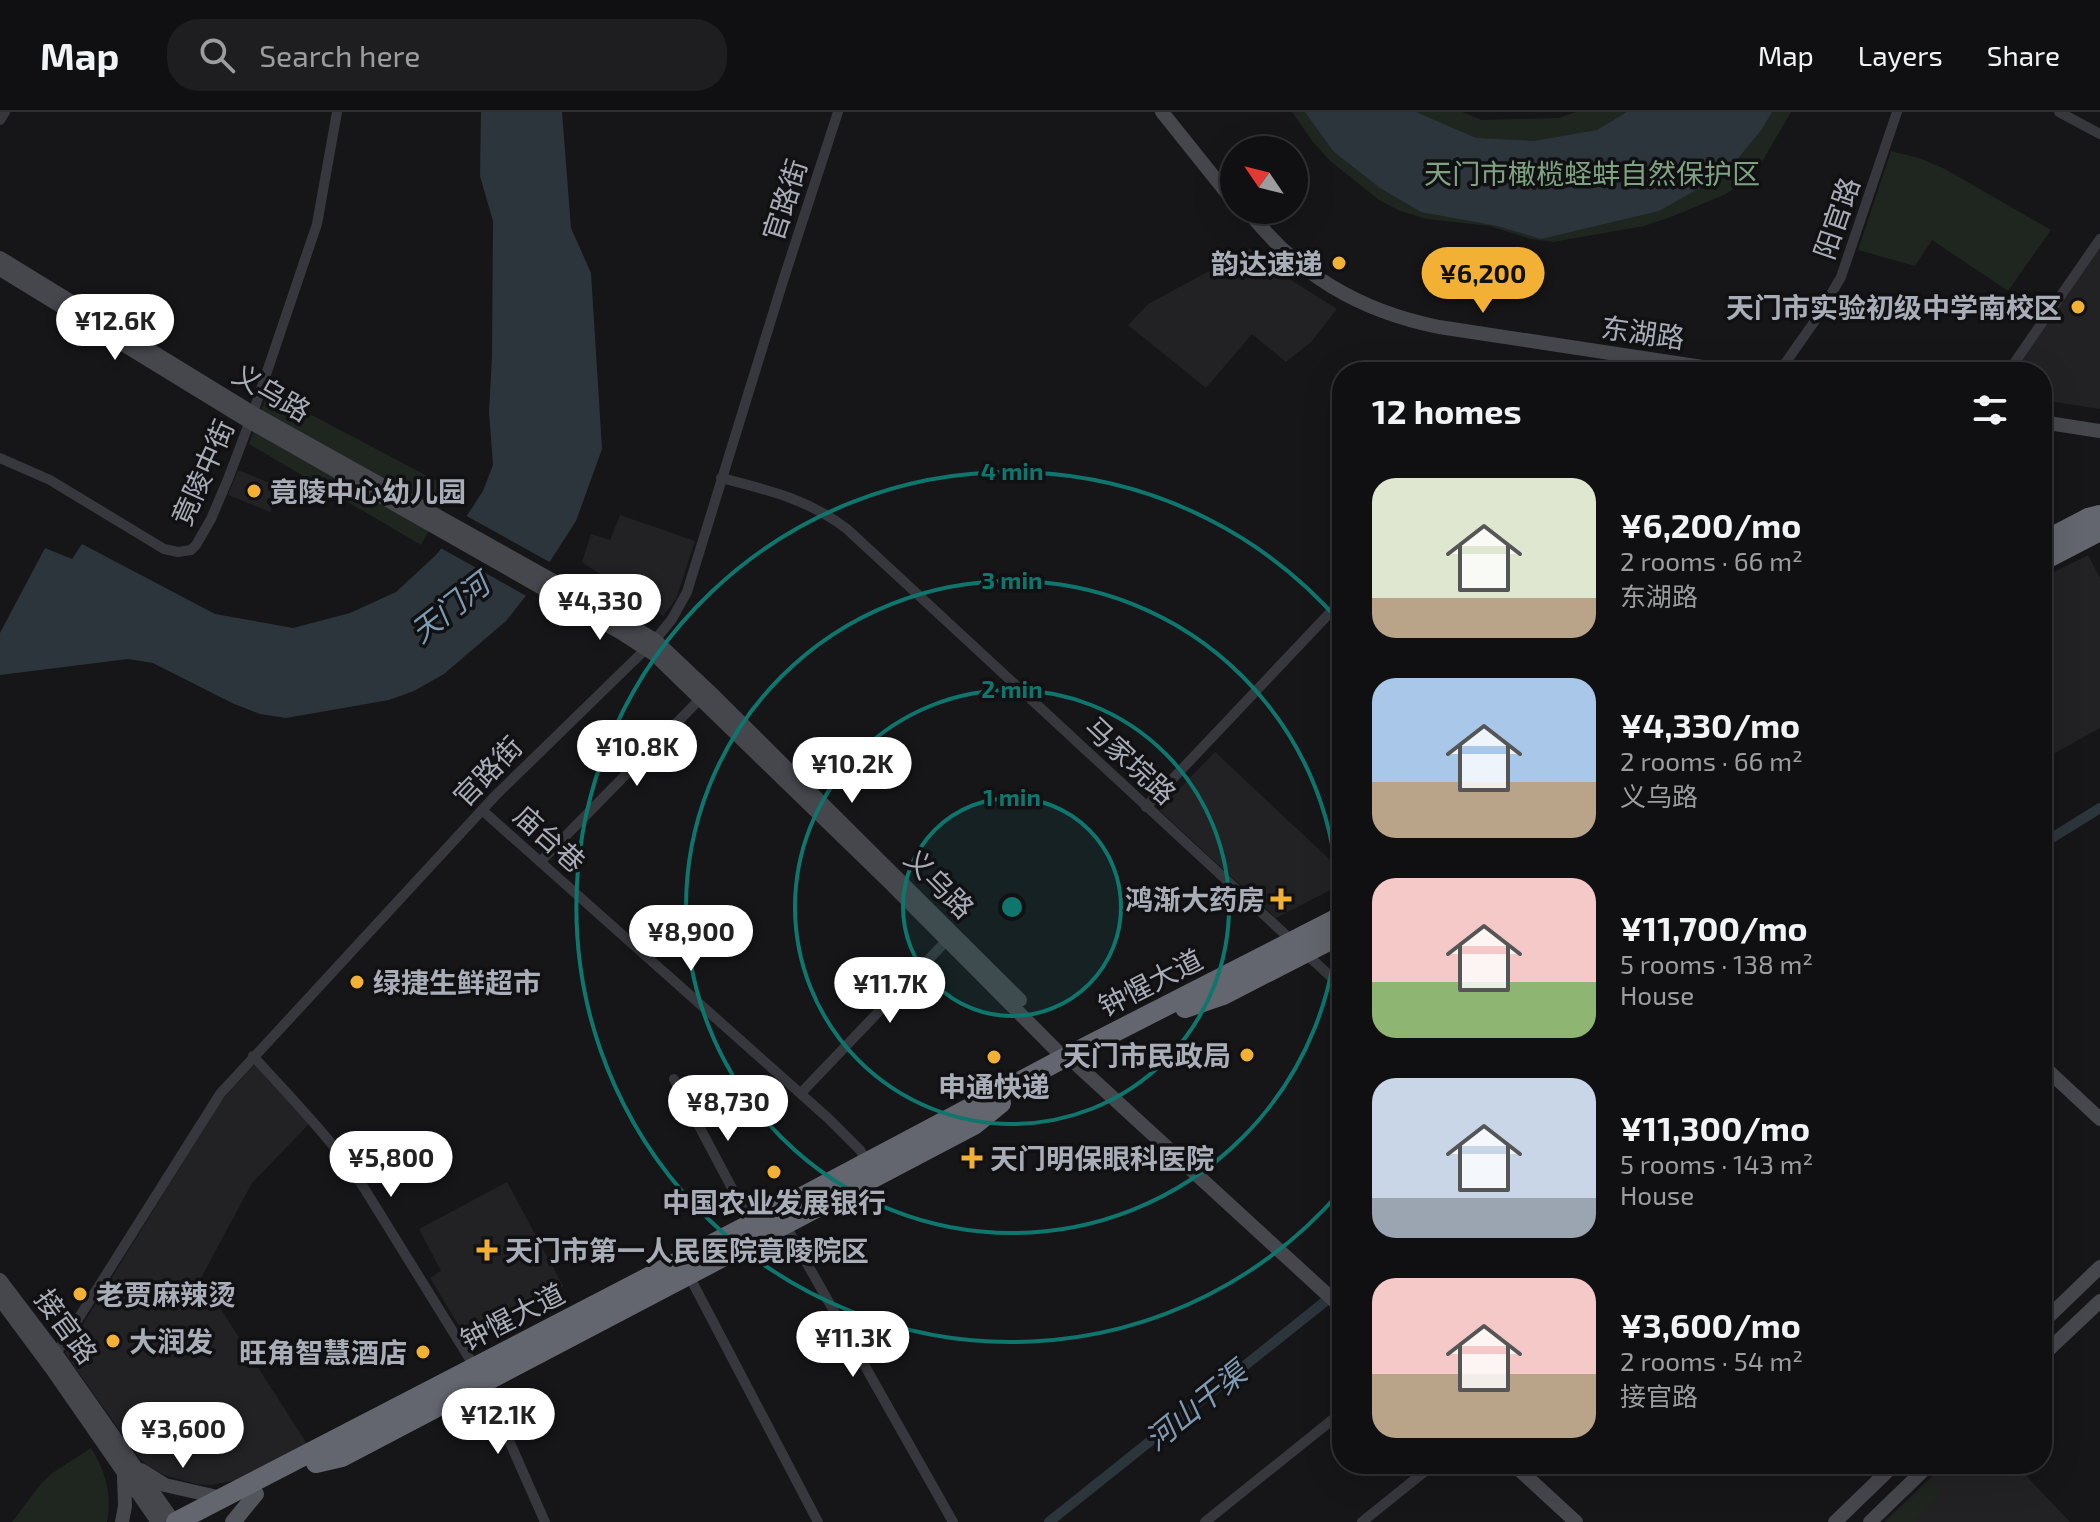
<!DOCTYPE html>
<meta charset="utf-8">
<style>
body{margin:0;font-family:"Exo 2","Noto Sans SC",sans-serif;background:#1e1e20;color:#f1f3f6;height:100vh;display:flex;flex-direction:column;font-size:30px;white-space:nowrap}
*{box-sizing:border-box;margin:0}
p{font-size:26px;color:#9c9d9f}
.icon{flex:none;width:44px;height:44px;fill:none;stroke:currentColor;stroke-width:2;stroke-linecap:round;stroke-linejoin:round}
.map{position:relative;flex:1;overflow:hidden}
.details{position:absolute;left:1332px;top:250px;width:720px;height:1112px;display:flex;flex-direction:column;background:#101012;border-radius:32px;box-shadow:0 8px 32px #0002,0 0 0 2px #303032}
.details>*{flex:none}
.needle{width:52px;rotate:305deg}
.buttons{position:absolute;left:1220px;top:24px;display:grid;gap:16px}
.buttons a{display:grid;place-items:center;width:88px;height:88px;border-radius:50%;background:#101012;box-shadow:0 8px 32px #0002,0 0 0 2px #303032;font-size:40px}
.price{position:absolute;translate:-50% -68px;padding:0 18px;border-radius:28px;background:#fff;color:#222;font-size:26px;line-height:52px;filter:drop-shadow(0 2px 4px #0008)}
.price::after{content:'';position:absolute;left:50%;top:48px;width:24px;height:18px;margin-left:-12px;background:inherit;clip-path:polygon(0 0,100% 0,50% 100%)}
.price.on{background:#f2b134;color:#111}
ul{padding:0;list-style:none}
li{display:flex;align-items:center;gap:24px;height:200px;padding:0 40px}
li span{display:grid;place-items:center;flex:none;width:224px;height:160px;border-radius:24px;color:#555}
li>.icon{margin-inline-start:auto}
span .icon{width:96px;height:96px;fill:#fffc;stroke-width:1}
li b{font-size:34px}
h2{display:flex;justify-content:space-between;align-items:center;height:96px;padding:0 40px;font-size:34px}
header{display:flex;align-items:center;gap:48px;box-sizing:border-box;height:112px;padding:0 40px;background:#101012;border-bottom:2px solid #303032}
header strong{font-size:38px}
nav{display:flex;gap:44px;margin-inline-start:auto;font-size:28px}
.search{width:560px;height:72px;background:#1e1e20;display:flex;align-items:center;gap:20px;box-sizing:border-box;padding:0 28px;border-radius:32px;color:#9c9d9f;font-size:30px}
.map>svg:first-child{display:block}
.built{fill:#222225}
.green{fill:#1e261f}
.water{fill:#2c353c}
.pier{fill:#161618}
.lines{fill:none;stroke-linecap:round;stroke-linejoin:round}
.canal{stroke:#2c353c;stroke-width:10}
.street{stroke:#37383d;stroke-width:10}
.secondary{stroke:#45474d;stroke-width:14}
.primary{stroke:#53555c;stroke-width:16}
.highway{stroke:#63666e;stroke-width:20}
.ring{fill:none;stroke:#0f766e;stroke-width:4}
.poi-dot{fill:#f2b134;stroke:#111113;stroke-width:3}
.labels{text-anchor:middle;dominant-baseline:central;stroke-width:7;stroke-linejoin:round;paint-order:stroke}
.park-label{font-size:28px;fill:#7fa381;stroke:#111113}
.street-label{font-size:28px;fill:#a8adb8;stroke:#111113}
.poi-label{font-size:28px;font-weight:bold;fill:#a8adb8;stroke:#111113;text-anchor:start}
.water-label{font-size:30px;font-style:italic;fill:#7f9bb3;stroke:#111113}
.centre{fill:#0f766e;stroke:#111113;stroke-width:4}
.ring-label{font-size:24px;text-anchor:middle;font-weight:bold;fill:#0f766e;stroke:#111113;stroke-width:7;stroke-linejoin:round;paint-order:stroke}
</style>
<header>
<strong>Map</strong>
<div class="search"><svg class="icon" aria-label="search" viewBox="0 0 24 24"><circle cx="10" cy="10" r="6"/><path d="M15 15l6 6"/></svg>Search here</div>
<nav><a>Map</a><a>Layers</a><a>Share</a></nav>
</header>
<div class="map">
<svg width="2100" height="1410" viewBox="0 0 2100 1410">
<rect width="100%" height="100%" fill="#161618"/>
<path class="built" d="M2100,131V297L2042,288V260H2010Z
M1252,136L1280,161L1337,197L1311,230L1286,250L1252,222L1206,276L1128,213L1148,192Z
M238,358L280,375L270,400L228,383Z
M620,403L695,429L676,487L663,504L582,450L591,422L610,428Z
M2088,443L2100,466V616L2042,648V466Z
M1215,640L1342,759V772L1276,806L1159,698Z
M254,953L309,1012L252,1071L201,1166L307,1332L236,1368L211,1373L196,1372L164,1363L148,1354L138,1345L65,1241L221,989Z
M507,1070L563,1174L466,1225L430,1166L441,1159L419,1117Z
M1945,1352H2015L2070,1410H1884Z"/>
<path class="green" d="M1292,0H1462L1482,8L1559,6L1576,0H1791L1763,48L1749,65L1726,82L1671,105L1644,114L1553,130L1531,127L1489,114L1427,107L1400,99L1379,88L1329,48L1313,30Z
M1891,39L1919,46L1945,57L2051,118L2008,179L1932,128L1915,154L1858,138Z
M268,280L452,377L421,433L249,332Z
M91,1336C106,1360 112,1382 107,1410H12L40,1373L51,1362Z
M1931,1369L1942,1381L1913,1410H1887Z"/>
<path class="water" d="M481,0H562L571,116L591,161L602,337L576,409L536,471L506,509L444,562L414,579L389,588L286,606L260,602L232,591L153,551L128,547L0,563V521L45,436L72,447L82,432L215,502L293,516L350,501L396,480L436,443L468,402L483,379L493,353L489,300L492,245L493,109L480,64Z
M1305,0H1416L1476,26L1534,29L1597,18L1627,0H1772L1762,17L1726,61L1659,99L1541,127L1497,114L1421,100L1380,76L1333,39Z"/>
<path class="pier" d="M463,402L553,452L530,486L437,434Z"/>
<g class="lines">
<path class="canal" d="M2042,732L2100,696
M1049,1410L1342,1176"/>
<path class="street" d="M2059,0L2100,22
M0,8L5,0
M1779,260L1819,203L1841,165L1897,0
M2008,260L2100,127
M0,346L50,368L164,437L178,440L191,438L196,433L211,407L228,367L253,301L317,112L337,0
M721,366C768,378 808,387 847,417L1342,875
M1146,695L1342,488
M482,698L829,1007L860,1038L867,1050
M540,750L704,583
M253,944C292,987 333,1028 364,1076L481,1265L545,1410
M674,967L751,1112
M801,981L951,824
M783,1109L953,1410
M687,1160L818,1410
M56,1242L220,982L495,684L655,528L672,507L687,480L783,169L838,0
M1205,1410L1342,1300
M1362,1410L1434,1352"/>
<path class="secondary" d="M1162,0L1234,90
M1247,98C1297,162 1359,199 1439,215L1735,260
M0,146L253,301L577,482L655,528L709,579L1020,888
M0,157L250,310L623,522L654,542L887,768L1064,946L1075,951L1342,1196
M2042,310L2100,319
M2042,953L2100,1007
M0,1168L56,1242L174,1410
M0,1187L52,1257L158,1410
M2042,1211L2100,1155
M2042,1244L2100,1189
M1513,1352L1576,1410
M141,1358L165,1373L222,1386
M122,1410L125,1394L124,1364
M1835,1410L1895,1352
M1870,1410L1930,1352"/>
<path class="primary" d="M233,1410L256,1382"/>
<path class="highway" d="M2042,430L2088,406L2100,403
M2042,449L2100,419
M1185,896L1223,883L1342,822
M316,1351L342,1345L974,1013L1001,991
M176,1410L751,1112L1064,946L1342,804"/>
</g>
<circle cx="1012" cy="795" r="109" fill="#0f766e" fill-opacity=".12"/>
<g class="ring">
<circle cx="1012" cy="795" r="109"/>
<circle cx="1012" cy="795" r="217"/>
<circle cx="1012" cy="795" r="326"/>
<path d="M1340 1080A435 435 0 1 1 1340 510"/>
</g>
<g class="poi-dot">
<circle cx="1339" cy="151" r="8"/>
<circle cx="2078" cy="195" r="8"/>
<circle cx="254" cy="379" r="8"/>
<path d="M1277 775h8v8h8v8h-8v8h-8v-8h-8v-8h8z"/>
<circle cx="357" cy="870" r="8"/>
<circle cx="1247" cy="943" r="8"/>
<circle cx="994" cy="945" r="8"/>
<path d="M968 1034h8v8h8v8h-8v8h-8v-8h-8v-8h8z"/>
<circle cx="774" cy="1060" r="8"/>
<path d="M483 1126h8v8h8v8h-8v8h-8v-8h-8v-8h8z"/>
<circle cx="80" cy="1182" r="8"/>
<circle cx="113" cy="1229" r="8"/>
<circle cx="423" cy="1240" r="8"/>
</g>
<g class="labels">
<g class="park-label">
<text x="1592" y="61">天门市橄榄蛏蚌自然保护区</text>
</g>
<g class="street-label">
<text transform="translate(784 88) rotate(-72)">官路街</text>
<text transform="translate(1836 106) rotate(-71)">阳官路</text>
<text transform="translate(1643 220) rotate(8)">东湖路</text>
<text transform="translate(272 280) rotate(30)">义乌路</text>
<text transform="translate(202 360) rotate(-66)">竟陵中街</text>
<text transform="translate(1131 648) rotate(43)">马家垸路</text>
<text transform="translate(487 659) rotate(-46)">官路街</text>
<text transform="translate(550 726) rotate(42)">庙台巷</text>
<text transform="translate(940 771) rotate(45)">义乌路</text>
<text transform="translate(1150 870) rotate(-27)">钟惺大道</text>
<text transform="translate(512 1204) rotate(-27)">钟惺大道</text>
<text transform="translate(67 1214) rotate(54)">接官路</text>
</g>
<g class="poi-label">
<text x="1323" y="151" text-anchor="end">韵达速递</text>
<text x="2062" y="195" text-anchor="end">天门市实验初级中学南校区</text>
<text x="270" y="379">竟陵中心幼儿园</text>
<text x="1265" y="787" text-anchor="end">鸿渐大药房</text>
<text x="373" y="870">绿捷生鲜超市</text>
<text x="1231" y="943" text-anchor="end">天门市民政局</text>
<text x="994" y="974" text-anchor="middle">申通快递</text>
<text x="990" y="1046">天门明保眼科医院</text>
<text x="774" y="1090" text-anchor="middle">中国农业发展银行</text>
<text x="505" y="1138">天门市第一人民医院竟陵院区</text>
<text x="96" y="1182">老贾麻辣烫</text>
<text x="129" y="1229">大润发</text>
<text x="407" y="1240" text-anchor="end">旺角智慧酒店</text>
</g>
<g class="water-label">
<text transform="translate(449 495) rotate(-38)">天门河</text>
<text transform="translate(1195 1293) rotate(-39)">河山干渠</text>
</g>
</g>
<circle cx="1012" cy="795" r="12" class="centre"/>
<g class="ring-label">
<text x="1012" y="368">4 min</text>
<text x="1012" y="477">3 min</text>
<text x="1012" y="586">2 min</text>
<text x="1012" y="694">1 min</text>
</g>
</svg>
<div class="buttons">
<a><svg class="needle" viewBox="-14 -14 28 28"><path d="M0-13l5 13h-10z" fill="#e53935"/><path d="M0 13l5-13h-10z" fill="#9c9d9f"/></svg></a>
</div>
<b class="price on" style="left:1483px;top:203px">¥6,200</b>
<b class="price" style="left:115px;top:250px">¥12.6K</b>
<b class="price" style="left:600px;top:530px">¥4,330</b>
<b class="price" style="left:637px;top:676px">¥10.8K</b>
<b class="price" style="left:852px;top:693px">¥10.2K</b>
<b class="price" style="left:691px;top:861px">¥8,900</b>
<b class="price" style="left:890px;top:913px">¥11.7K</b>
<b class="price" style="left:728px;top:1031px">¥8,730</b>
<b class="price" style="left:391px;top:1087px">¥5,800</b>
<b class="price" style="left:853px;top:1267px">¥11.3K</b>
<b class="price" style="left:498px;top:1344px">¥12.1K</b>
<b class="price" style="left:183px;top:1358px">¥3,600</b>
<section class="details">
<h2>12 homes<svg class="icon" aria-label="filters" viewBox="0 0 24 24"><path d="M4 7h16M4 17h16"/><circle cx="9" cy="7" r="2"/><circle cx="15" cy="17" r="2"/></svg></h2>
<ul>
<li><span style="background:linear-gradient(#dfe7d0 75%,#b9a48a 0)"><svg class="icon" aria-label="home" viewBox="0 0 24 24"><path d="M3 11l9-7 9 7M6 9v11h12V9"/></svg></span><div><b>¥6,200/mo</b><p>2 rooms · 66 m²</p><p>东湖路</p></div></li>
<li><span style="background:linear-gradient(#a9c7e8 65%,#b9a48a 0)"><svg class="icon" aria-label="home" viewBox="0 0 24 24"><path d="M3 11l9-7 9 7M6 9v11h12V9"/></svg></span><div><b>¥4,330/mo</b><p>2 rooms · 66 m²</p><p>义乌路</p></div></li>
<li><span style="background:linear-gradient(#f6c9c9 65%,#8fb573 0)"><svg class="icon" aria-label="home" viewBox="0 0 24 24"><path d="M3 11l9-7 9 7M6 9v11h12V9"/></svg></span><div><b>¥11,700/mo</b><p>5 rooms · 138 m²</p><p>House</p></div></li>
<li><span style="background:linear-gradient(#c9d6e8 75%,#9aa5b1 0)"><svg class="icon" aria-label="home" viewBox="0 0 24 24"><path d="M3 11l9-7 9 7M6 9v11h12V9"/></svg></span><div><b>¥11,300/mo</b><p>5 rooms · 143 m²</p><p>House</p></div></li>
<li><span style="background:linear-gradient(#f6c9c9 60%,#b9a48a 0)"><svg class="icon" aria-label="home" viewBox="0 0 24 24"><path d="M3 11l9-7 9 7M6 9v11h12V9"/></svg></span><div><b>¥3,600/mo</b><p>2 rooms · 54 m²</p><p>接官路</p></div></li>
</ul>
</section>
</div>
